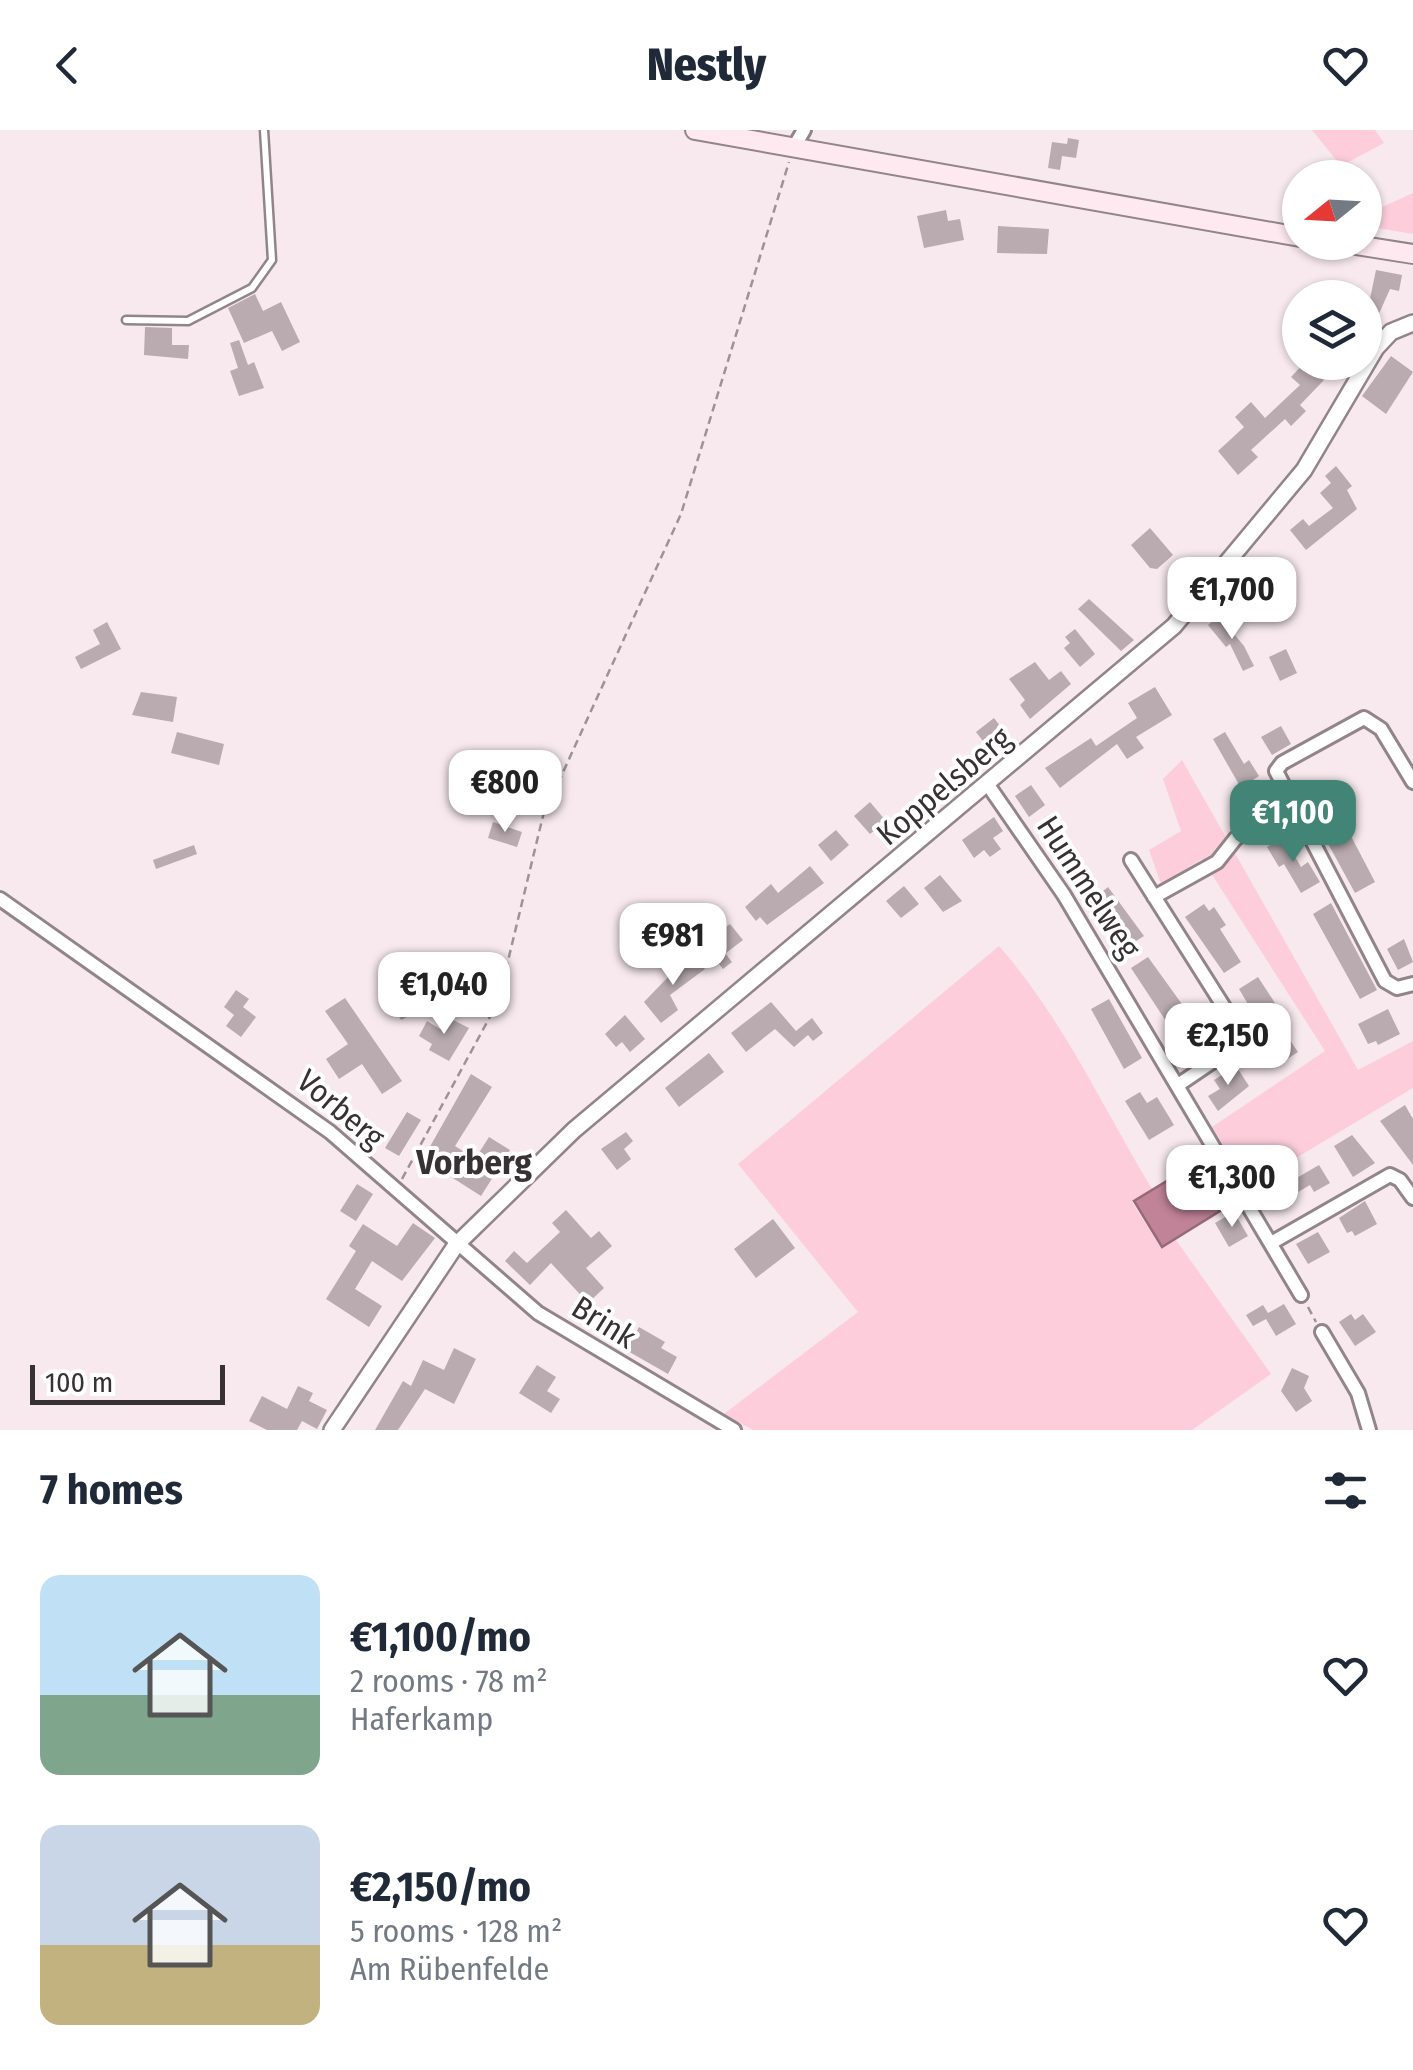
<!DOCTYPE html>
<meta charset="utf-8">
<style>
body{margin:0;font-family:"Fira Sans Condensed",sans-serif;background:#f6f6f7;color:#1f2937;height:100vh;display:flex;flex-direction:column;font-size:38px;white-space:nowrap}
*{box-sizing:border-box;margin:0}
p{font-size:32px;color:#747a83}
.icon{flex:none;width:55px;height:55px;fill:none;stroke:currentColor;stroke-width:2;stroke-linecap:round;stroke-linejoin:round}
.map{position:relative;height:1300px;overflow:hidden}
.side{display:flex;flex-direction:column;background:#fff;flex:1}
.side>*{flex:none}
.needle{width:65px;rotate:252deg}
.fabs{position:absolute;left:1282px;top:30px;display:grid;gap:20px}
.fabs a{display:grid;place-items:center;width:100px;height:100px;border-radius:50%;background:#fff;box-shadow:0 2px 8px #0004;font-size:50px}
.scale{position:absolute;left:30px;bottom:25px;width:195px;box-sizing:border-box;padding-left:10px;border:5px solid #373133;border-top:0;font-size:28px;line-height:35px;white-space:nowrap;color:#373133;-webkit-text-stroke:8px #fff;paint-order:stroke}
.price{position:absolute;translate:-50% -85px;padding:0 22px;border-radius:20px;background:#fff;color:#222;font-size:32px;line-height:65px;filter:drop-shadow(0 2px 5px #0008)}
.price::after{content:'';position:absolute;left:50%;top:60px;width:30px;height:22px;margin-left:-15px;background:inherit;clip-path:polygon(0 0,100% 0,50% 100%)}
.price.active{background:#428475;color:#fff}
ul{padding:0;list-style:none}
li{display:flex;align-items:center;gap:30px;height:250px;padding:0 40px}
li span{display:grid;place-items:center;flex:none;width:280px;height:200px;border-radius:20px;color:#555}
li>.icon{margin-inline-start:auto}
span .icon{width:120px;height:120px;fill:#fffc;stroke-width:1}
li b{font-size:42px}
h2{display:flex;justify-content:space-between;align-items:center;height:120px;padding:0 40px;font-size:42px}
header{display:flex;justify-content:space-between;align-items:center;height:130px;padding:0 40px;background:#fff;font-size:45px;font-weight:800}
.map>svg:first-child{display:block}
.green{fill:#fdcddc}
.water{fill:#c08398;stroke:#976a7a;stroke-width:2.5}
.building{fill:#b9abaf}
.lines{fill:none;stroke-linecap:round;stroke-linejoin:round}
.service-casing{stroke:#928589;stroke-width:11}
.minor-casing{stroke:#928589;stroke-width:18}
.tertiary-casing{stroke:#928589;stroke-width:20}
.secondary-casing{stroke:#928589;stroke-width:22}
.path{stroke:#9d9296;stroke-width:2.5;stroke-dasharray:8 5;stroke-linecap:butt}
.service{stroke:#fff;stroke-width:6}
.minor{stroke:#fff;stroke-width:12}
.tertiary{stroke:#fff;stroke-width:15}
.secondary{stroke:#ffe9f0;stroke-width:18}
.labels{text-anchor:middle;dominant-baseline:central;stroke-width:8;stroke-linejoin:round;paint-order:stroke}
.street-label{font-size:32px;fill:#373133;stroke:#fff}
.neighbourhood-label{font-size:35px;font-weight:bold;fill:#373133;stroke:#fff}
</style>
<header><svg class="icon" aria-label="back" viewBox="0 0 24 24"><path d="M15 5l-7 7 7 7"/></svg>Nestly<svg class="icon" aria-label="heart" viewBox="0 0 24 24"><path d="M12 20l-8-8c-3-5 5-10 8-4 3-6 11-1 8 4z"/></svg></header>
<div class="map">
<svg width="1413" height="1300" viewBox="0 0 1413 1300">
<rect width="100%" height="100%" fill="#f7e9ed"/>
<path class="green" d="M1312,0H1375L1384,13L1341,36Z
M1413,63V104L1365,96V85Z
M1182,630L1358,940L1413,911V958L1249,1056L1212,997L1325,921L1202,729L1161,754L1149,720L1181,701L1163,649Z
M999,816C1063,889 1102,976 1152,1059L1132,1072L1161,1118L1176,1110L1271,1244L1192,1300H753L724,1284L858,1182L738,1034Z"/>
<path class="water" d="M1208,1026L1236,1071L1162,1117L1134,1071Z"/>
<path class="building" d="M1068,8L1079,10L1076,28L1062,26L1060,40L1048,38L1052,12L1067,14Z
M946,80L948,91L960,89L964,110L924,118L917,86Z
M998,96L1049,99L1047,124L997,123Z
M1376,140L1402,145L1399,161L1390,159L1378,186L1367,183Z
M255,164L263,181L281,172L300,212L282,221L272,201L244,213L228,178Z
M145,197L172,198V215H189L188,229L144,225Z
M239,210L248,235L254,232L264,258L239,266L230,241L238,238L230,213Z
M1391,226L1413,242L1386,284L1362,266Z
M1305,232L1324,250L1300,275L1306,281L1291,296L1285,289L1251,320L1258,327L1238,345L1218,321L1244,297L1235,287L1251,272L1265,288L1300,255L1291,247Z
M1336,336L1352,356L1347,360L1357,379L1306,420L1290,400L1303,389L1309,396L1333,378L1320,363L1331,353L1325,346Z
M1150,398L1173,425L1157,439L1150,438L1131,415Z
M1279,428L1292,449L1280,456L1276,450L1267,455L1258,441Z
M1245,452L1256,462L1250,466L1263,478L1255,487L1230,468Z
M1089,469L1134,510L1121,521L1078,479Z
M1219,486L1244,516L1254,536L1243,541L1230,514L1226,517L1208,495Z
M107,492L121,519L81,539L75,527L100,514L93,500Z
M1075,499L1095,524L1080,537L1064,518L1070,513L1065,507Z
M1286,519L1297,543L1280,551L1269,527Z
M1035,532L1049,550L1061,541L1071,554L1030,589L1020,575L1025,570L1009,549Z
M1155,557L1172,585L1136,607L1144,618L1127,629L1117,614L1060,658L1045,638L1091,608L1096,616L1137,588L1128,573Z
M141,562L177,567L173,592L132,585Z
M994,588L1007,605L989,619L976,602Z
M1281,596L1291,614L1272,625L1261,607Z
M177,602L224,614L219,635L171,623Z
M1225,602L1244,634L1249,630L1259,646L1241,658L1213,609Z
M1031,655L1045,675L1029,687L1015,666Z
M870,672L886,691L870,704L854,686Z
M994,687L1003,701L993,708L1001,719L990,727L984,720L974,728L962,710Z
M1341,687L1375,752L1355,763L1320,699Z
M493,692L522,702L517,717L488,708Z
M836,700L849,715L831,731L818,715Z
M1284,707L1301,737L1308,732L1320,752L1301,763L1284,734L1279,737L1267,717Z
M194,715L197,724L156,739L153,730Z
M810,736L824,753L767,795L760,787L756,791L745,777L771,754L778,763Z
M940,745L962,771L943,782L924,758Z
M904,756L919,774L901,788L886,771Z
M1108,757L1144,806L1125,818L1092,770Z
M1331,773L1377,860L1360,869L1313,784Z
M1204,774L1209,781L1214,777L1226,795L1220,799L1241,832L1224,843L1185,787Z
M730,794L743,810L726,823L722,819L732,832L723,839L712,825L722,818L713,807Z
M1404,809L1413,832L1398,840L1387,819Z
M691,823L705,839L670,865L678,880L661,893L644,872Z
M1148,827L1197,895L1214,884L1229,905L1203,923L1200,918L1189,926L1131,838Z
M1258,847L1275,873L1255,886L1239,859Z
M422,856L431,875L401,890L391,871Z
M236,860L249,869L243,877L256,887L241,907L226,896L234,885L224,877Z
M345,868L402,951L382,964L362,934L339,949L326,929L348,914L325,881Z
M1109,869L1142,928L1124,939L1091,879Z
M771,872L796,901L812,888L823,903L813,911L808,905L794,917L775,899L746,922L731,903Z
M1388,879L1400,904L1378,915L1376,911L1368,914L1358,894Z
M625,885L645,909L630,922L622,912L616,917L605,904Z
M447,887L469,898L449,931L429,920L432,914L419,906L427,891L440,899Z
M1283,900L1298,922L1281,933L1266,912Z
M709,923L724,942L679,977L665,958Z
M1236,936L1249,956L1218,981L1208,966L1220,959L1214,950Z
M471,944L492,957L455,1016L475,1029L489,1007L510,1020L481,1066L423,1029Z
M1140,962L1147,973L1157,967L1174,995L1149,1010L1125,971Z
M1405,975L1413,989V1035L1380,991Z
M407,982L421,990L399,1026L385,1018Z
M626,1002L633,1011L624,1019L631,1029L617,1040L601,1019Z
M1352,1005L1375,1033L1353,1047L1334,1016Z
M1319,1035L1330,1053L1314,1062L1310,1055L1272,1077L1261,1058L1283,1044L1288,1053Z
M357,1054L373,1064L356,1091L340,1081Z
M1365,1071L1377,1094L1355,1106L1352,1101L1347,1103L1339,1088Z
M566,1080L591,1108L599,1101L612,1116L586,1138L604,1158L588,1173L551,1133L530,1155L505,1131L514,1121L527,1133L560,1102L552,1093Z
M1234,1082L1248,1106L1229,1117L1215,1093Z
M773,1089L795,1118L756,1148L734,1119Z
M413,1093L435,1108L402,1151L372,1131L355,1159L382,1176L369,1197L326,1169L356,1121L349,1116L363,1094L397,1116Z
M1318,1102L1330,1122L1308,1134L1296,1114Z
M1284,1174L1296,1194L1276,1206L1266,1189L1253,1196L1246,1185L1263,1175L1268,1183Z
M1351,1184L1355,1190L1363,1184L1376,1202L1355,1216L1339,1192Z
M614,1193L635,1204L639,1197L665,1212L661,1218L677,1227L668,1244L605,1208Z
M454,1218L476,1229L454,1274L425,1259L398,1300H375L403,1251L411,1256L423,1230L444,1240Z
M537,1235L556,1247L547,1261L560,1269L551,1283L519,1263Z
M1292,1238L1309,1246L1304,1258L1312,1271L1296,1282L1281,1261Z
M298,1256L313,1263L309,1271L327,1280L317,1299L302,1291L297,1300H267L249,1291L262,1266L287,1279Z"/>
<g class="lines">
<g class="service-casing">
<path id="service" d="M126,190L188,191L252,158L272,130L264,0"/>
</g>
<g class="minor-casing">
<path id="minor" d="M794,17L804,0
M1413,652L1381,599L1364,588L1282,633L1276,641L1385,851L1397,858L1413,854
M988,655L1064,765L1301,1165
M1131,730L1241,904L1237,915L1178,955
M1154,767L1217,732L1236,708L1292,676
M0,769L330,1002L538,1183L734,1300
M1271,1113L1390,1045L1400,1050L1413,1068
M1322,1202L1358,1263L1369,1300"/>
</g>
<g class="tertiary-casing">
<path id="tertiary" d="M332,1300L456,1115L574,1000L1174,496L1304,340L1376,218L1391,202L1413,193"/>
</g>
<g class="secondary-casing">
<path id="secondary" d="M695,0L1300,107
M1337,112L1413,124"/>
</g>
<path class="path" d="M402,1049L498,872L543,686L681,384L789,32
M1308,1177L1316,1192"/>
<use href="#service" class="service"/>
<use href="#minor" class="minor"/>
<use href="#tertiary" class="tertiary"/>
<use href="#secondary" class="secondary"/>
</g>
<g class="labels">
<g class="street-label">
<text transform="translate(944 656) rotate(-40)">Koppelsberg</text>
<text transform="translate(1089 757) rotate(57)">Hummelweg</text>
<text transform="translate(341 979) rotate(40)">Vorberg</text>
<text transform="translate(604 1192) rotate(32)">Brink</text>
</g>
<g class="neighbourhood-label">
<text x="474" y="1032">Vorberg</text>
</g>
</g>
</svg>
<div class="fabs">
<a><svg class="needle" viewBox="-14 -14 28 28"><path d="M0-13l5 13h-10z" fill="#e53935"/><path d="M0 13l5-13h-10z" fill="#747a83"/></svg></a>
<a><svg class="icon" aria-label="layers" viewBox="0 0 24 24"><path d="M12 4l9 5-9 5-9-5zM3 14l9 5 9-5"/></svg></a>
</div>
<div class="scale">100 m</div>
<b class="price" style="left:1232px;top:512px">€1,700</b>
<b class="price" style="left:505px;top:705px">€800</b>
<b class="price active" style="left:1293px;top:735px">€1,100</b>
<b class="price" style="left:673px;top:858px">€981</b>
<b class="price" style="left:444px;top:907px">€1,040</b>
<b class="price" style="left:1228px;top:958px">€2,150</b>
<b class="price" style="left:1232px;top:1100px">€1,300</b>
</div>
<section class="side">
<h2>7 homes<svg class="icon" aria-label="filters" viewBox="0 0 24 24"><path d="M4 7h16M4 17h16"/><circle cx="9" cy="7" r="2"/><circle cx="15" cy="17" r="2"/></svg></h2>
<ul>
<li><span style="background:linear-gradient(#bfe0f5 60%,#7fa58c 0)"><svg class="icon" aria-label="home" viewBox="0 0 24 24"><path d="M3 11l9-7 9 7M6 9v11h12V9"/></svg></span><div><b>€1,100/mo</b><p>2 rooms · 78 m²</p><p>Haferkamp</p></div><svg class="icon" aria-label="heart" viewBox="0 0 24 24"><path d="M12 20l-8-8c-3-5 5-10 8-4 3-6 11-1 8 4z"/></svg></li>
<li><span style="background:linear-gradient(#c9d6e8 60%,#c2b280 0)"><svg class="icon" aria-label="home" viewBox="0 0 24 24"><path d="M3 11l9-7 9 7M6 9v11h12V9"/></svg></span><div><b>€2,150/mo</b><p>5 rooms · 128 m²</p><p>Am Rübenfelde</p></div><svg class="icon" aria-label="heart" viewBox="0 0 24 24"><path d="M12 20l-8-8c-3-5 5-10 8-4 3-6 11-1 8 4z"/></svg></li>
</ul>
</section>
